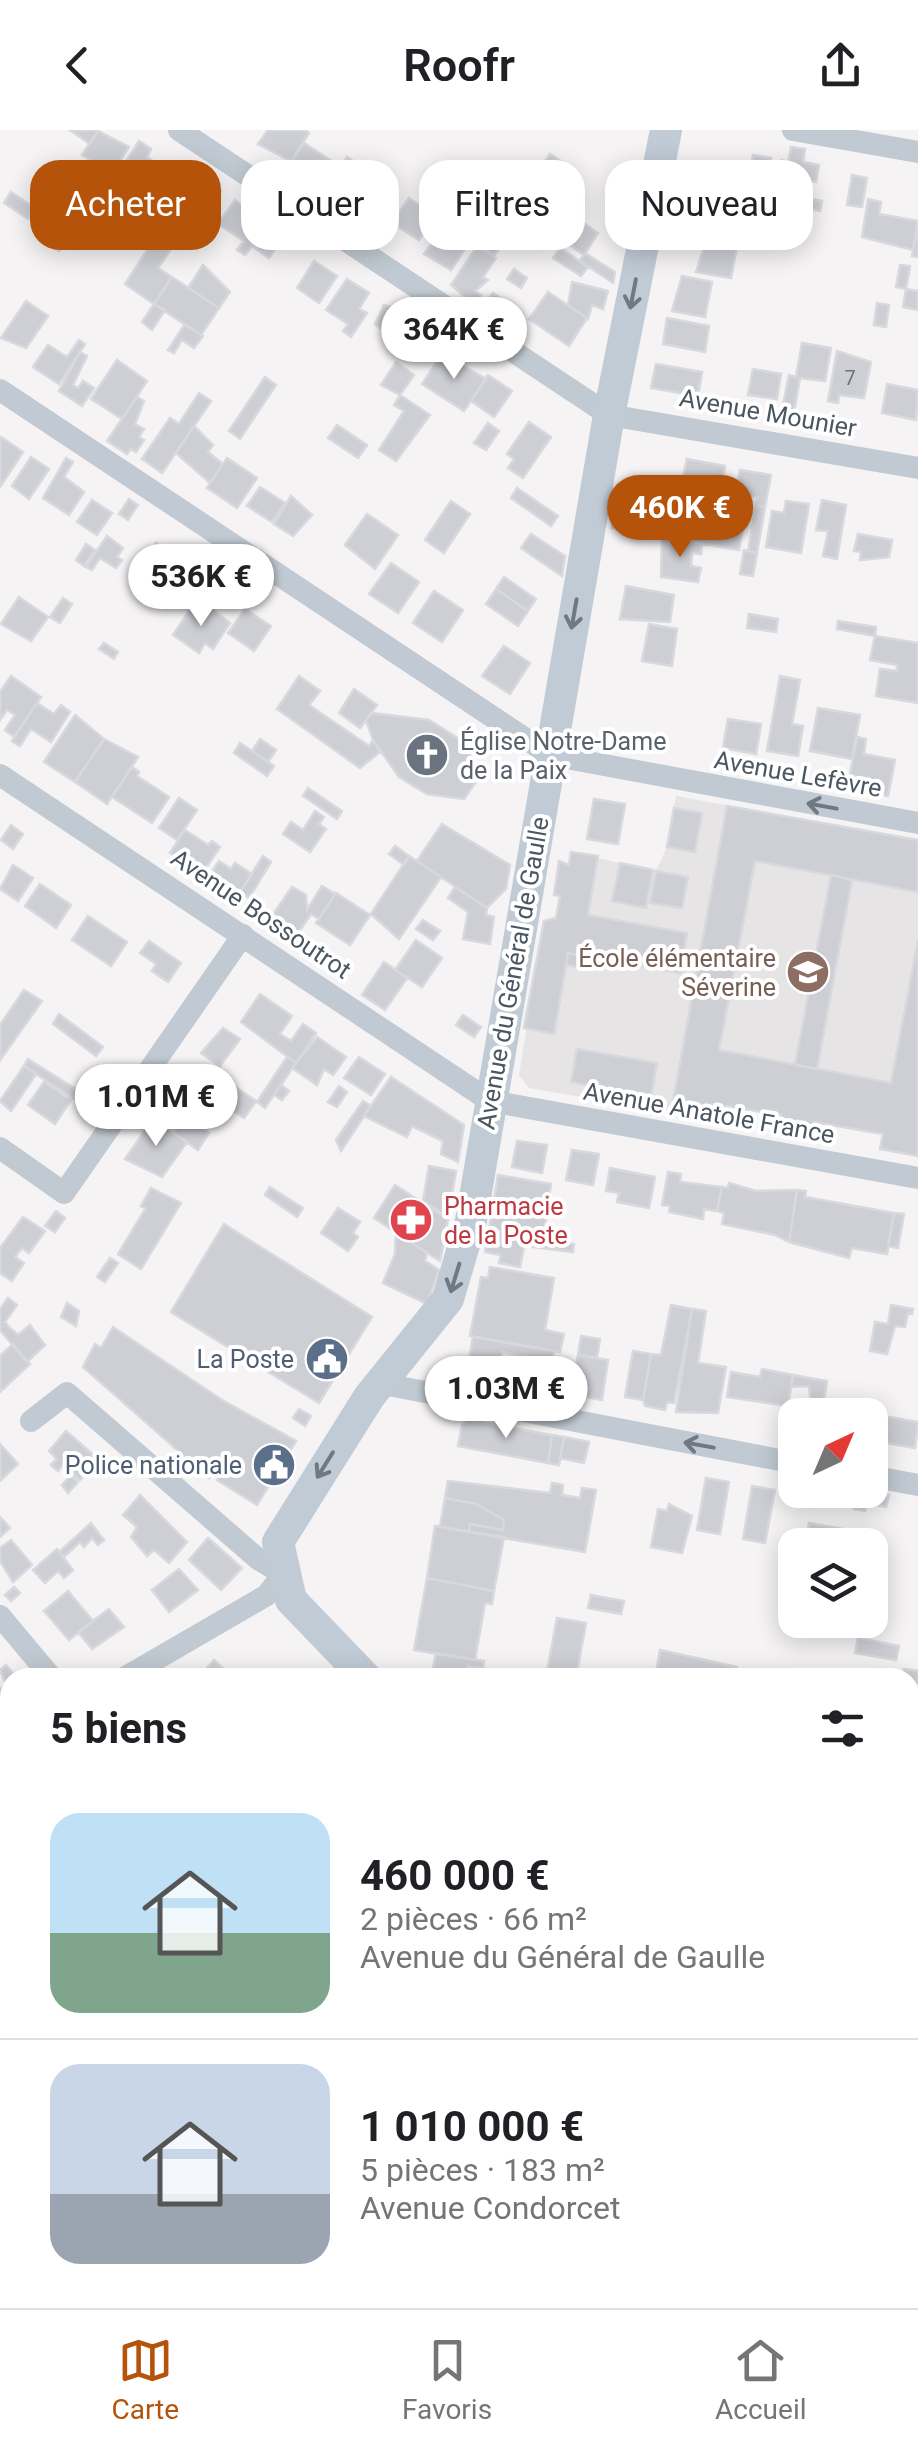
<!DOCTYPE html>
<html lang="fr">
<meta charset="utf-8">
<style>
body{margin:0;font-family:Roboto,sans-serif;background:#f2f2f2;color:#202124;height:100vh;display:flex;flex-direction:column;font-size:38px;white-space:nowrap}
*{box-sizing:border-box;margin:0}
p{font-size:32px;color:#757577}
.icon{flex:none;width:55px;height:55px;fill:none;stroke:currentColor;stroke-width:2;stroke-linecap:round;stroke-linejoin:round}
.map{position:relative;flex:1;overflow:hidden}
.sheet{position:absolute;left:0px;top:1538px;width:920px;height:642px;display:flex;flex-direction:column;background:#fff;border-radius:30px 30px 0 0;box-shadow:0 5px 25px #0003}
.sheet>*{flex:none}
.top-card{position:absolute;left:30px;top:30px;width:860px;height:90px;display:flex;gap:20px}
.needle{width:65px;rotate:44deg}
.tools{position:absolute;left:778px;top:1268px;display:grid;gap:20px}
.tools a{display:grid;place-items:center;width:110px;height:110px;border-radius:20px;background:#fff;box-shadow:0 5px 25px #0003;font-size:50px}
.price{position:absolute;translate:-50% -85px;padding:0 22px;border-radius:35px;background:#fff;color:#222;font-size:32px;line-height:65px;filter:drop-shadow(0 2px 5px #0008)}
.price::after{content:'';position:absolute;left:50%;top:60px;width:30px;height:22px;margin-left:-15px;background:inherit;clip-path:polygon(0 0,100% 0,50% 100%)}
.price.on{background:#b45309;color:#fff}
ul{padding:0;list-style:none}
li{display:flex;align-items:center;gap:30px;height:250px;padding:0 50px}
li+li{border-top:2px solid #e0e0e0}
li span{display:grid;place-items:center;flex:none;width:280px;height:200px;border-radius:30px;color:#555}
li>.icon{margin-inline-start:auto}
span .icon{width:120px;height:120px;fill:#fffc;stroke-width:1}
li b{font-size:42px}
h2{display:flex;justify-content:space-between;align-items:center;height:120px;padding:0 50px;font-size:42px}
.tag{padding:0 35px;border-radius:30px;background:#fff;box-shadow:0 5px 25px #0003;font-size:35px;line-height:90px}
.tag.on{background:#b45309;color:#fff}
header{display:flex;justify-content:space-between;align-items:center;height:130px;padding:0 50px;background:#fff;font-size:45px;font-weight:600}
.menu{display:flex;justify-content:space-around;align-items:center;height:140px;border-top:2px solid #e0e0e0;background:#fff;font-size:28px;color:#757577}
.menu a{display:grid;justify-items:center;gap:5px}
.menu .on{color:#b45309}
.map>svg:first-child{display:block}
.education{fill:#e6e4e5}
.building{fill:#cdcfd5;stroke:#d7d9de;stroke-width:2.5}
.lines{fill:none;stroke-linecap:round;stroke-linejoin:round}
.street{stroke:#c1cad2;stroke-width:22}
.secondary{stroke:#c1cbd6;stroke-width:32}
.oneway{stroke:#6e7984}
.oneway2{stroke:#6e7983}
.labels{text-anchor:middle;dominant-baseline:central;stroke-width:8;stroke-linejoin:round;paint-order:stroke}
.number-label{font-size:20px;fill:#6b747e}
.street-label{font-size:25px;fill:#4a5661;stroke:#fff}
.worship-label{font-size:25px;fill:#5b616d;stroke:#fff;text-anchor:start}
.education-label{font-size:25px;fill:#785e54;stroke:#fff;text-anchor:end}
.health-label{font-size:25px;fill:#be3a42;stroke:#fff;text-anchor:start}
.service-label{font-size:25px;fill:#4e5e75;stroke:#fff;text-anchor:end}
</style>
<header><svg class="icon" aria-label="back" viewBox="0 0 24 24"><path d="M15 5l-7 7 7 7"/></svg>Roofr<svg class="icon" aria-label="share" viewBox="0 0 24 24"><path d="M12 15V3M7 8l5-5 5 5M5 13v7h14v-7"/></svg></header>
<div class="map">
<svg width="918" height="2178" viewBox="0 0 918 2178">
<rect width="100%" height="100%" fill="#f5f3f3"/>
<path class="education" d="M676,666L918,710V1026L880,1019L883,1004L814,992L807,1004L785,1001L780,985L713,974L709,989L529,958L519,945L544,791L556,788L560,767L554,765L559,731L569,734L571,722L656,741L667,717Z"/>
<path class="building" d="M70,0H99L90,14Z
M268,0H305L309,3L291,31L258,14Z
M98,1L129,17L111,44L82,25Z
M139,11L151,19L147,27L160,36L143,61L118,44Z
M304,13L336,34L326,48L312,39L306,47L289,36Z
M791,17L805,19L803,32L819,35L816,52L807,50L805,67L782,64L787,42L781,41L782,30L788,32Z
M550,24L576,41L558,68L532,51Z
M753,25L771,28L765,61L716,52L720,31L751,36Z
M347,27L371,43L355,67L331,51Z
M172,33L195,48L173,82L149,66Z
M197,45L221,61L205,85L181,70Z
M852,45L867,48L862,77L847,75Z
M377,47L395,59L377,86L359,74Z
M11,62L35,78L28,89L4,73Z
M779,63L822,71L820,81L777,73Z
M409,68L435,86L419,110L392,93Z
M868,69L881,72L879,84L918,91L913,120L862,107Z
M235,70L284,106L269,128L252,116L245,125L237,120L244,111L218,94Z
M502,79L536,102L527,116L510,103L494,126L478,115Z
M756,81L783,86L779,111L752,106Z
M576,88L598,103L584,125L561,109Z
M918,93V127L912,126Z
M157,105L173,116L158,138L172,147L154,174L125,154Z
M708,105L738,111L731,148L696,142Z
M53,106L65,113L59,121L48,113Z
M449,108L465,119L451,140L424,124L433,112L443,118Z
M478,115L496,128L483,147L488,150L475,161L481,165L474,174L451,155Z
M560,118L588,137L581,146L553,128Z
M585,123L615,142L613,153L580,131Z
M314,131L337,146L319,173L297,158Z
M203,135L230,162L219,178L188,158Z
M900,135L910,136L906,159L896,157Z
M514,139L527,148L521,158L507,149Z
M682,146L712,152L705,187L672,181Z
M172,147L219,178L201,205L154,174Z
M347,149L369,163L359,179L367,183L351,207L343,201L348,194L326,180Z
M572,152L608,161L603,179L592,175L588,189L568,175Z
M906,159L918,161V180L903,177Z
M548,162L587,188L569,216L529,189Z
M493,163L508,173L497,189L482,179Z
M26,171L48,186L26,218L1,208Z
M877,173L889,175L886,197L874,195Z
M154,174L165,180L152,200L142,192Z
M384,175L407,182L396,197L389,192L383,200L375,194Z
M667,188L709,196L705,222L663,214Z
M185,194L203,206L194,218L182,210L174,223L168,220Z
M79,210L85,214L59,254L33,237L48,215L67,227Z
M802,213L831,218L825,251L800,248L794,282L782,280L789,245L796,247Z
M837,221L871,232L864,268L839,265L838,273L828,271Z
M80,222L87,226L73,255L78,258L83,251L94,258L82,276L59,261Z
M442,224L486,249L464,281L422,254Z
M117,230L147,251L122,289L91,269Z
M396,232L414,245L400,265L381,255Z
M656,234L702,242L698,266L651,258Z
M753,239L781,244L777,269L748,265Z
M488,245L512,261L494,287L471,271Z
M265,247L276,255L240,309L229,301Z
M887,254L918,260L916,290L882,283Z
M199,263L211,271L162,343L142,329L170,288L179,294Z
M400,265L430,285L396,331L379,320L404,281L394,275Z
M137,267L144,271L135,294L144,299L139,307L144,310L136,322L131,319L127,324L107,311Z
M529,292L551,307L523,348L508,338L514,329L507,324Z
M488,293L499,301L486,320L474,313Z
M337,295L367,315L358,328L328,308Z
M194,296L213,315L208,322L223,334L210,353L176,323Z
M1,307L23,322L0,357V308Z
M31,327L49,339L29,369L12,356Z
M66,328L73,332L64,347L84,362L69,385L43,368Z
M227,328L257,348L237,378L207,358Z
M687,329L725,336L719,369L709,367L710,362L681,356Z
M740,340L771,345L765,377L756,375L758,367L736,363Z
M722,351L730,352L727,370L719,369Z
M260,357L285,373L272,392L247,376Z
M517,358L558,386L551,396L511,368Z
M291,366L312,385L293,406L274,394Z
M129,369L138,375L128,390L119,384Z
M719,369L747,373L739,420L612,398L616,378L715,393Z
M92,370L112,383L97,405L77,392Z
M822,370L846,375L837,429L823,426L828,401L816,400Z
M451,371L470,384L444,423L425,410Z
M786,371L809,374L801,423L766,417L772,381L784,383Z
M756,375L765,377L757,423L748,421Z
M367,384L398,405L375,439L345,415Z
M531,404L565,426L562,446L521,418Z
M858,404L892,410L889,427L860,430L861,422L854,421Z
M107,406L123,418L117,427L122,430L116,438L100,428L92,440L86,437Z
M662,407L702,413L701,424L692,423L691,436L701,438L698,452L661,447Z
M156,413L177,434L158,462L134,446Z
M86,414L95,420L84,436L76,430Z
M744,420L757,423L753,446L740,444Z
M391,433L419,452L398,483L369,464Z
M173,439L184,446L197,441L209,449L186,476L160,459Z
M504,447L536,469L528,481L496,459Z
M626,456L674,465L670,492L620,489Z
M496,459L528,481L518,496L486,474Z
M434,461L463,480L442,512L413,493Z
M19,467L48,487L31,511L1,494Z
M63,468L72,474L60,493L50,487Z
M193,475L204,482L209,477L230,493L213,519L205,513L199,523L173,505Z
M245,479L271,496L254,521L228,503Z
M749,484L778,489L776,502L747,498Z
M838,491L876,497L875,506L837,499Z
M649,494L677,499L672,536L642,531Z
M875,506L918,513V573L876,566L880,539L897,541V535L870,530Z
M104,513L118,522L114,529L99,519Z
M504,516L530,533L510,564L482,546Z
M11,546L41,567L14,607L5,600L15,585L7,580L0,590V562Z
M299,546L320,561L309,575L369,616L373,610L380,622L360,638L277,579Z
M780,546L800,550L792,594L803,596L798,626L767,621Z
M354,559L377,575L360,598L339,583Z
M37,573L54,584L61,575L70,582L51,612L31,599L20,616L12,611Z
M818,578L860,585L852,629L810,621Z
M372,583L429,590L459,609L482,643L464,669L427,664L399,647L373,610L366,590Z
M75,585L104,609L75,652L44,632Z
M728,589L761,594L756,624L723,618Z
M857,607L866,609L864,624L895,630L888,666L876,664L877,654L849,650Z
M104,609L138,627L107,674L75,652Z
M260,609L276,620L268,632L252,621Z
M240,613L274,636L267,646L234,623Z
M132,637L139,642L137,646L169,667L152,693L112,667Z
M308,658L342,681L337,689L303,666Z
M179,668L197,680L177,710L159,698Z
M594,669L625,674L618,714L587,709Z
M727,676L918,710V762L755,731L719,920L891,953L918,811V1026L880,1019L883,1004L814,992L807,1004L785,1001L781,985L712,974L709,989L671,982Z
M674,678L702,683L695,722L667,717Z
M315,681L324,687L319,694L326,699L310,722L283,704L291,692L303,700Z
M442,694L510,735L506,759L487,778L417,731Z
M11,695L23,704L13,719L1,710Z
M185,700L208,715L212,711L220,717L201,745L170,723Z
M395,716L409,726L404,735L389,724Z
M571,722L598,726L588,785L687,803L680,843L568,823L554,904L524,898L544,791L556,788L560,766L554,765L559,731L569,735Z
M263,726L271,732L249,768L240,762Z
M409,726L441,747L399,809L371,784Z
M219,731L231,739L235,733L252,744L240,762L211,743Z
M620,733L653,740L646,778L612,771Z
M13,735L33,748L18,771L0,759Z
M656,741L688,747L682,778L650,773Z
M831,745L852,750L817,939L795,935Z
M40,754L71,775L56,798L25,776Z
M322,756L335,764L319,789L311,784L298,803L272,786L292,757L306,765L307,780Z
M455,757L487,778L486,785L494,787L490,814L463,809L468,782L448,768Z
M336,763L370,785L350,815L316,793Z
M88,786L127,812L111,836L72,810Z
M423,790L440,801L433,810L416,799Z
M416,810L442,828L422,857L395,840Z
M149,811L181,833L168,852L152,841L156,834L140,823Z
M568,823L586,826L584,838L566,835Z
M384,832L407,848L385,880L362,865Z
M24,860L42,871L0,930V895Z
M260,864L292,886L280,904L291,911L303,894L316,903L296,933L241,892Z
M59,884L103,917L96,926L53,894Z
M463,885L481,897L474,907L456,895Z
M223,898L240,909L220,936L201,923Z
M317,907L346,927L333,945L324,939L317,955L292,938Z
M577,919L657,933L651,967L571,952Z
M287,927L296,933L265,978L257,972Z
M359,927L385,944L371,965L344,948Z
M28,929L88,967L83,975L24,936Z
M24,936L36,944L11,981L0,971Z
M391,947L464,995L458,1032L441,1024L443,1011L412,996L407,1007L364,986Z
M180,949L201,962L194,973L173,959Z
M44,952L71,970L55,994L28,975Z
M231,954L256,971L244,988L219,972Z
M281,955L289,961L282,970L274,965Z
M339,956L347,962L337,977L328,972Z
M363,971L371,976L341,1021L336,1010Z
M192,976L210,988L203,998L209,1003L198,1020L173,1003Z
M153,989L187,1012L162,1047L125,1029Z
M517,1011L547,1015L542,1043L512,1037Z
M572,1020L599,1024L593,1055L566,1050Z
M429,1036L456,1041L448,1087L423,1071Z
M610,1038L655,1047L649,1078L617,1072L619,1063L606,1061Z
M668,1042L681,1044L680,1052L722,1057L717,1081L704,1079L703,1089L669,1082L670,1076L662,1075Z
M498,1045L551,1054L543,1109L489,1099Z
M729,1053L756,1061L797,1060L789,1112L775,1105L722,1094L724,1083L717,1081L722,1057L728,1058Z
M395,1055L434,1080L412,1113L374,1088Z
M270,1057L303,1078L297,1087L265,1065Z
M151,1058L181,1073L141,1139L118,1124L146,1078L141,1076Z
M797,1060L806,1061L805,1067L894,1083L887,1124L852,1118L849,1128L789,1112Z
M338,1078L360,1092L353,1103L358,1107L348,1121L321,1103Z
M434,1080L448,1089L440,1131L412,1113Z
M56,1081L65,1088L55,1102L45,1096Z
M894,1083L904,1084L898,1118L888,1116Z
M23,1087L45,1101L29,1123L22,1118L15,1127L24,1133L12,1151L0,1143V1118Z
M224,1094L372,1187L319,1273L171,1182Z
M489,1099L526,1106L520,1137L499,1133L501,1125L485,1122Z
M396,1102L427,1123L425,1131L439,1140L427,1174L383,1153L395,1124Z
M535,1107L574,1114L573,1122L533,1117Z
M110,1128L118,1133L105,1152L97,1147Z
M490,1137L554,1148L545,1200L564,1204L560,1222L470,1206L481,1147L488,1148Z
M8,1168L17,1175L5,1192L9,1197L18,1205L30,1195L45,1215L27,1232L0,1200V1179Z
M67,1173L79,1181L76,1196L61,1187Z
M671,1175L692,1179L674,1273L667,1272L665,1280L645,1276L643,1270L651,1224L661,1225Z
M891,1175L913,1179L912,1184L908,1183L905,1197L895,1196L887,1224L870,1221L875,1192L888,1194Z
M692,1179L706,1181L698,1233L726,1237L718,1283L676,1282Z
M113,1197L222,1270L296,1311L257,1375L217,1350L222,1340L214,1336L209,1348L83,1237L95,1214L101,1218Z
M581,1206L600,1209L597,1228L578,1225Z
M473,1207L554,1221L551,1237L537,1234L538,1228L502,1222L497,1250L533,1257L530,1273L472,1262L465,1253Z
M13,1214L30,1234L0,1262V1226Z
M633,1221L651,1224L643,1270L625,1267Z
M578,1225L608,1230L602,1270L571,1264Z
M762,1239L793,1245L788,1276L727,1267L731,1242L760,1247Z
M793,1245L827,1251L823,1276L811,1274L809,1256L791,1257Z
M299,1279L311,1286L305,1296L293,1288Z
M860,1282L918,1292L915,1318L870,1310V1285Z
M468,1290L552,1305L548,1333L458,1316L462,1295Z
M66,1301L98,1329L80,1350L63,1335L58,1341L51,1335L57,1329L49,1321Z
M552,1305L564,1307L559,1335L548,1333Z
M564,1307L589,1312L584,1333L560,1328Z
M0,1314L18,1334L0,1351Z
M71,1345L78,1352L68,1363L62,1355Z
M706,1348L729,1352L720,1404L697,1400Z
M448,1351L550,1363L552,1353L563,1355L562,1365L580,1368L582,1358L596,1360L585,1422L469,1402L470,1394L503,1400L504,1390L476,1374L445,1368Z
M752,1356L775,1360L765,1413L743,1409Z
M858,1360L889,1365L886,1377L867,1373L865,1381L854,1379Z
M140,1365L187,1412L169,1433L154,1420L147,1426L131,1407L137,1397L123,1385Z
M445,1368L476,1374L504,1390L503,1400L470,1394L469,1402L440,1397Z
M669,1374L692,1386L682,1423L651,1417L658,1379L667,1381Z
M0,1387L10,1398L0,1407Z
M91,1393L104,1410L98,1415L92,1408L84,1417L80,1412L64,1427L59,1422Z
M809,1393L843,1399L840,1415H806Z
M435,1396L504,1407L494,1461L427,1448Z
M850,1400L872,1404L869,1415H848Z
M208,1408L242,1438L221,1460L189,1430Z
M11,1410L32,1435L13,1452L0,1431V1418Z
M57,1419L73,1440L64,1448L58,1441L45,1453L33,1440Z
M179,1439L198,1460L169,1482L152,1460Z
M427,1448L494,1461L492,1474L485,1473L475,1530L414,1520Z
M14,1457L20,1463L11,1471L5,1465Z
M68,1461L93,1491L69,1510L44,1481Z
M794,1464L795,1490H824L822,1501L788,1495Z
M591,1465L624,1471L621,1484L588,1478Z
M109,1479L124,1497L92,1519L78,1502Z
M557,1488L586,1493L576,1547L547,1542Z
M858,1508L899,1516L896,1530L855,1523Z
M660,1520L737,1537L735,1548H655Z
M436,1523L484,1531L483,1538L467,1536L465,1548H431Z
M214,1530L233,1548H198Z
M6,1535L17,1548H10V1581L0,1569V1560L6,1554L0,1540Z
M904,1539L918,1541V1553L902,1548Z
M910,1739L918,1741L911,1815H910Z
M0,1741L10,1750V1776L0,1787Z
M7,1951L10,1980L0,1982V1952Z
M6,2082H10V2118H5Z
M201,2170H236L235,2178H201Z
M355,2170H391L402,2173L401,2178H354Z
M449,2170H465L464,2178H448Z
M761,2170H818L859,2177L759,2178Z"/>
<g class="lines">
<path class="street" d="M179,0L609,285L918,338
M793,0L918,22
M0,260L550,625L918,693
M0,645L490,971L918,1048
M0,1018L64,1063L243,805
M378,1253L795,1333
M31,1291L67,1263L258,1429L283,1444L267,1465L124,1548
M870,1346L918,1355
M0,1486L52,1548
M0,1618L10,1612
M0,1695L10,1704
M910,1719L918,1721
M0,2051L10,2050
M910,2080L918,2082"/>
<path class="secondary" d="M366,1548L291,1470L278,1412L369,1267L448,1169L471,1091L609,285L666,0
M910,2004L918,1957
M274,2178L276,2170
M879,2178L881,2170"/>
</g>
<defs><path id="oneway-shaft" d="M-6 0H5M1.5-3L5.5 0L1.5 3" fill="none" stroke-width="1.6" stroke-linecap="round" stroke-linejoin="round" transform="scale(2.5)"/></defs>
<g class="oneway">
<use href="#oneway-shaft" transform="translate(633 164) rotate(101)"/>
<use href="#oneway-shaft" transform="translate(574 484) rotate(100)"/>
<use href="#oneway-shaft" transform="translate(455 1148) rotate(107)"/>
<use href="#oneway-shaft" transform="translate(325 1335) rotate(122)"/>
</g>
<g class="oneway2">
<use href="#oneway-shaft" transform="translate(822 676) rotate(-170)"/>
<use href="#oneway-shaft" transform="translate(699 1315) rotate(-170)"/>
</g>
<defs>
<g id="church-disc" transform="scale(2.25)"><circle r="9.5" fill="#6b7280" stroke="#fff"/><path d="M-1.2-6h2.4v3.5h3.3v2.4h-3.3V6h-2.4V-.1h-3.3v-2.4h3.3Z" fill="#fff"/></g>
<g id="school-disc" transform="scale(2.25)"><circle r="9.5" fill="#8d6e63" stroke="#fff"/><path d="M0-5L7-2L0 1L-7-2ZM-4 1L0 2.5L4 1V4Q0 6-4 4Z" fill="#fff"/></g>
<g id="pharmacy-disc" transform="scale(2.25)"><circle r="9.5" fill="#e0444e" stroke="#fff"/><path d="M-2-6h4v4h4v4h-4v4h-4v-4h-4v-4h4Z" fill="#fff"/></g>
<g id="civic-disc" transform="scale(2.25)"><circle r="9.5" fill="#5c6f8a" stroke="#fff"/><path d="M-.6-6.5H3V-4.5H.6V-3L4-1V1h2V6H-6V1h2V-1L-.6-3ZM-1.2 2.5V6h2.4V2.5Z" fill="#fff"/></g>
</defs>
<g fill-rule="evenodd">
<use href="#church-disc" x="427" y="625"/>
<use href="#school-disc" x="808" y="842"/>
<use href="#pharmacy-disc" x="411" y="1090"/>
<use href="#civic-disc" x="327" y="1229"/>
<use href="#civic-disc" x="274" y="1335"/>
</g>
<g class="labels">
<g class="number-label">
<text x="850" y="248">7</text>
</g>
<g class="street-label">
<text transform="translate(768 283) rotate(10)">Avenue Mounier</text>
<text transform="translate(798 644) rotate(10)">Avenue Lefèvre</text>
<text transform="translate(261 784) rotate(34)">Avenue Bossoutrot</text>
<text transform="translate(513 843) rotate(-80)">Avenue du Général de Gaulle</text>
<text transform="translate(709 983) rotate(10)">Avenue Anatole France</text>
</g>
<g class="worship-label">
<text x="460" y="611">Église Notre-Dame<tspan x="460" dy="29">de la Paix</tspan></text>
</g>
<g class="education-label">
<text x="776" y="828">École élémentaire<tspan x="776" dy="29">Séverine</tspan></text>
</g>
<g class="health-label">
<text x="444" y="1076">Pharmacie<tspan x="444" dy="29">de la Poste</tspan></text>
</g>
<g class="service-label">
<text x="294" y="1229">La Poste</text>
<text x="242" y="1335">Police nationale</text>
</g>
</g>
</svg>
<div class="tools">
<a><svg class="needle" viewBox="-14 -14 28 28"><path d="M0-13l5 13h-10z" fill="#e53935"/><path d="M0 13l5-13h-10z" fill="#757577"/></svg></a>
<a><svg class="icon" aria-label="layers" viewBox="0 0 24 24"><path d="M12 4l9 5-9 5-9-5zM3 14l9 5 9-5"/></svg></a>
</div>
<b class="price" style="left:454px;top:252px">364K €</b>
<b class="price on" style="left:680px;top:430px">460K €</b>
<b class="price" style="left:201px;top:499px">536K €</b>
<b class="price" style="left:156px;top:1019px">1.01M €</b>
<b class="price" style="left:506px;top:1311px">1.03M €</b>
<div class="top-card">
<a class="tag on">Acheter</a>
<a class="tag">Louer</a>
<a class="tag">Filtres</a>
<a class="tag">Nouveau</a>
</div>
<section class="sheet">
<h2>5 biens<svg class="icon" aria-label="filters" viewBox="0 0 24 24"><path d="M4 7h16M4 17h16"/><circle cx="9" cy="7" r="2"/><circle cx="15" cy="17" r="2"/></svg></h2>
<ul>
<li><span style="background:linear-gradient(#bfe0f5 60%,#7fa58c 0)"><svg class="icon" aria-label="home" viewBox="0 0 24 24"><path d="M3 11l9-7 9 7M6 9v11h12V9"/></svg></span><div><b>460 000 €</b><p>2 pièces · 66 m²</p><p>Avenue du Général de Gaulle</p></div></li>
<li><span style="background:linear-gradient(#c9d6e8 65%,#9aa5b1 0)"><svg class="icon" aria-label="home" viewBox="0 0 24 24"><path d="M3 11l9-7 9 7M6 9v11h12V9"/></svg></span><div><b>1 010 000 €</b><p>5 pièces · 183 m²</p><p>Avenue Condorcet</p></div></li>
</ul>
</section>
</div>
<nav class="menu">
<a class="on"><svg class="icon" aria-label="map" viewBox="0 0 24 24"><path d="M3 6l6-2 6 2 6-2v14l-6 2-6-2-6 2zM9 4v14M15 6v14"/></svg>Carte</a>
<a><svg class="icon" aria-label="saved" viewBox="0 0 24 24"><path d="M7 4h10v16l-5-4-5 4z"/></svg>Favoris</a>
<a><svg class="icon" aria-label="home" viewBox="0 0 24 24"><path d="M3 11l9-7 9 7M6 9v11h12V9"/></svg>Accueil</a>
</nav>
